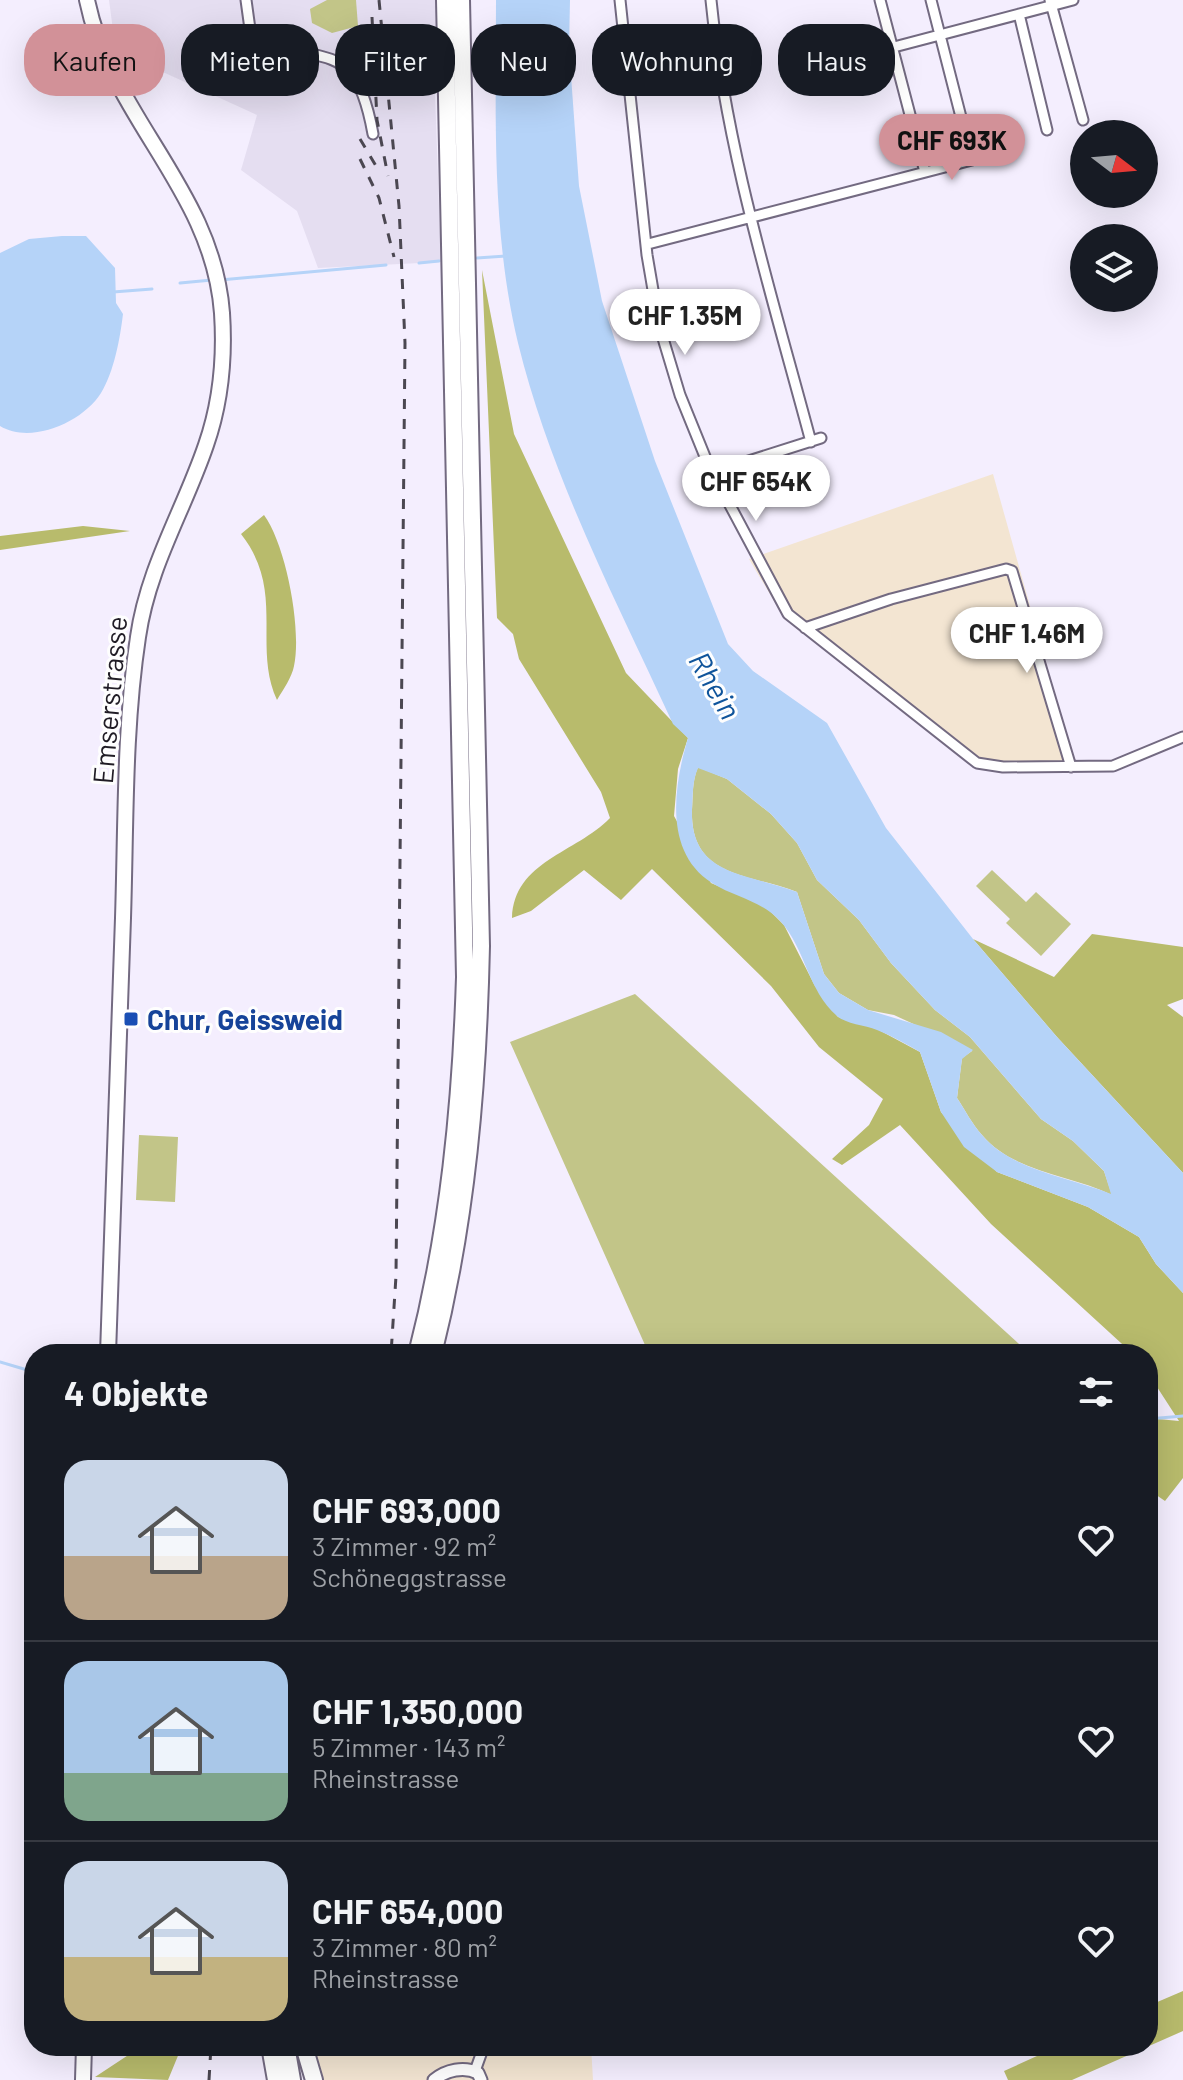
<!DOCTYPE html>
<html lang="de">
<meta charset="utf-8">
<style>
body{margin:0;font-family:Barlow,sans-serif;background:#20242c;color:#f1f3f6;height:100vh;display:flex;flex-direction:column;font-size:30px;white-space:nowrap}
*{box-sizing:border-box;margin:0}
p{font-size:26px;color:#9ea1a6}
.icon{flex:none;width:44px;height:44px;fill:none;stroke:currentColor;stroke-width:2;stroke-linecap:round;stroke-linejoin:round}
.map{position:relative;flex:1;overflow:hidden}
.panel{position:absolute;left:24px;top:1344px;width:1134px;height:712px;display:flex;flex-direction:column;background:#171b24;border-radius:32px;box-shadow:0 8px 32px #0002}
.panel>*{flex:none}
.guide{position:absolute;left:24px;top:24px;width:1136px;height:72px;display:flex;gap:16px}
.needle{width:52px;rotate:106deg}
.tools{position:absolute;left:1070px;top:120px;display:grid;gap:16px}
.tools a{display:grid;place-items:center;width:88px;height:88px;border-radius:50%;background:#171b24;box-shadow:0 8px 32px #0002;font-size:40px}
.price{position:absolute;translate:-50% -68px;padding:0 18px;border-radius:28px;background:#fff;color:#222;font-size:26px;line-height:52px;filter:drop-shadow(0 2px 4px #0008)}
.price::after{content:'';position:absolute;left:50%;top:48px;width:24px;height:18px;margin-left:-12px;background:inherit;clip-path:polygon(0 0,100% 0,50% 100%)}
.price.on{background:#d29198;color:#111}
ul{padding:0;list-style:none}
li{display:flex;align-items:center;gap:24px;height:200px;padding:0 40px}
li+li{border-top:2px solid #363941}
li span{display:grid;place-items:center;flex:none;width:224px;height:160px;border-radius:24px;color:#555}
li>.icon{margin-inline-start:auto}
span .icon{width:96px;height:96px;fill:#fffc;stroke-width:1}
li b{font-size:34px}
h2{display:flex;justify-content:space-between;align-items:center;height:96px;padding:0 40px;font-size:34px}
.tag{padding:0 28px;border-radius:32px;background:#171b24;box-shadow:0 8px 32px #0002;font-size:28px;line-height:72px}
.tag.on{background:#d29198;color:#111}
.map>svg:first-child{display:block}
.commercial{fill:#f3e5d2}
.built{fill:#e5def1}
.green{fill:#c2c588}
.forest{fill:#b8bb6c}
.water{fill:#b5d3f8;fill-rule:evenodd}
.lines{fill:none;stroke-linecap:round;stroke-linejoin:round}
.stream{stroke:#b5d3f8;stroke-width:3}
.minor-casing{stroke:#736a81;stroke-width:13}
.tertiary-casing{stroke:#736a81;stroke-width:15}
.primary-casing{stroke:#736a81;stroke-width:18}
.motorway-casing{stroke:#736a81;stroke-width:20}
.minor{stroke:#fff;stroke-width:9}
.tertiary{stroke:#fff;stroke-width:11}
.primary{stroke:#fff;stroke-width:14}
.motorway{stroke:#fff;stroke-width:16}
.rail{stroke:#4b4751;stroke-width:3;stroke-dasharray:10 10;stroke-linecap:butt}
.transit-dot{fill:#1a4fb4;stroke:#fefefe;stroke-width:3}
.labels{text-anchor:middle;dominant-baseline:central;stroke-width:6;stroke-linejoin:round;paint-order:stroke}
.street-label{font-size:28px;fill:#201c25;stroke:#fefefe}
.transit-label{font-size:28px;font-weight:bold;fill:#164399;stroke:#fefefe;text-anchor:start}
.water-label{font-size:30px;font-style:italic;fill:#0f549b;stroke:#fefefe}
</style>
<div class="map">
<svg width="1183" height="2080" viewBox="0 0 1183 2080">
<rect width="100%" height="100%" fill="#f4eefe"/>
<path class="commercial" d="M993,474L1076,770L991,771L969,763L780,611L749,559Z
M314,2046H591L593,2080H322Z"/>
<path class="built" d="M109,0H436L434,65L441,262L318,268L297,211L241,170L257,115L165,73L122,61L115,45Z"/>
<path class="green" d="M327,0H356L358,26L332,33L312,23L310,9Z
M698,767L727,779L771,814L797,843L817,880L859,920L891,963L935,1010L970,1037L1041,1119L1073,1141L1104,1171L1112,1195C1070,1174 1014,1173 982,1135C972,1124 965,1110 957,1098L962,1058L972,1051L894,1015L868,1010L839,993L824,974L797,892C747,873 690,877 692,810C693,795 692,781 698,767Z
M992,870L1026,902L1036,892L1071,924L1041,956L1006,923L1010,919L976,886Z
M635,994L1030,1354H649L510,1042Z
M139,1135L178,1137L175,1202L136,1200Z"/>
<path class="forest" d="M482,270L514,434L626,673L688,738L678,769L674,816L711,883L764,905L784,925L815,986L838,1017L877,1029L920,1052L941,1112L997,1172L1088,1207L1139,1237L1156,1264L1183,1293V1478L1165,1501L1149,1490L1151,1442L1148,1441V1418L1179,1421L1148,1373V1354H1133L991,1224L900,1125L842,1165L832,1159L869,1125L883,1099L819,1047L771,986L652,869L621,900L584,870L531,911L512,918C514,861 576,853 610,818L601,792L519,659L513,634L497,618Z
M264,515C286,545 302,629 294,666C292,677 283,690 277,700C252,646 286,591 241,534Z
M83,526L130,531L0,550V536Z
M1092,934L1183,947V999L1167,1005L1183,1017V1173L1057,1037L973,939L1054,977Z
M1183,1991V2031L1072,2080H1008L1004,2071L1059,2046H1148V2006Z
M142,2046H182L168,2080L95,2077Z"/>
<path class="water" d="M496,0H570L569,48L579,186L602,301L655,461L728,644L753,671L827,723L886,828L973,939L1057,1037L1183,1173V1293L1156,1264L1139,1237L1088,1207L997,1172L964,1147L941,1112L920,1052C906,1044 892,1036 877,1030C865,1025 846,1024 837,1016C808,991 805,948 781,922C761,900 736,898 712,883C663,852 674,785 688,738L673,724C616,600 551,477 518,343C491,231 496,114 496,0ZM698,768L727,779L771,814L797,843L817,880L859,920L891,963L935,1010L970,1037L1041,1119L1073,1141L1104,1171L1111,1194C1070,1177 1012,1171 982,1135C972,1124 965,1110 957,1098L962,1059L973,1050L941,1032L868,1010L839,993L824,974L797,892C748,873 690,877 692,810C693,795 692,782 698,768Z
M62,236H86L115,268L116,303L123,314C120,339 114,372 101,393C83,422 31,445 0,426V253L29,239Z"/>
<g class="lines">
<path class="stream" d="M477,258L506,256
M419,263L439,261
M220,280L386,265
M180,283L212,280
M113,292L152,289
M0,1362L34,1372
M1148,1419L1183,1416"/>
<g class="minor-casing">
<path id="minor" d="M246,0L250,29L255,35C324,70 355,34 373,134
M620,0L647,255L659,325L680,395L708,464L788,614L977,763L1003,767L1113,766L1183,737
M711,0C726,150 772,296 811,442
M880,0L925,172
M1050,0L1083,120
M1019,14L1047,130
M894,47L1073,0
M648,244L972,160L931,0
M714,472L821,438
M805,628L891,599L1006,569L1012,571L1071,767
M475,2071L484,2046"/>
</g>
<g class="tertiary-casing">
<path id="tertiary" d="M434,2080C446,2070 464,2066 478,2073L481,2080"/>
</g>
<g class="primary-casing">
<path id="primary" d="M87,0C111,118 213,190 222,313C225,358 221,402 206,445C184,510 148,567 138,637C124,729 126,824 123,918C118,1063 113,1209 108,1354
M83,2080L84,2046"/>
</g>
<g class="motorway-casing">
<path id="motorway" d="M417,1354C449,1230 461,1104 465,977L445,0
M433,1354C467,1219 478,1084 481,946L461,0
M270,2046L276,2080
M286,2046L292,2080
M304,2046L314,2080"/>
</g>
<use href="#minor" class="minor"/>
<use href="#tertiary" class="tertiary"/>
<use href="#primary" class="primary"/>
<use href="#motorway" class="motorway"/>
<path class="rail" d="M379,0L399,206L405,343L396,1276L391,1354
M372,17L377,120L388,176
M360,139L376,166
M360,159L379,198L394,257
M209,2080L211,2046"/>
</g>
<rect class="transit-dot" x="123" y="1011" width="16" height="16" rx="4"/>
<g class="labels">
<g class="street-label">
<text transform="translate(109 700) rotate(-85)">Emserstrasse</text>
</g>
<g class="transit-label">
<text x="147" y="1019">Chur, Geissweid</text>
</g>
<g class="water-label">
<text transform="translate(716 685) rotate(60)">Rhein</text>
</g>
</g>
</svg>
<div class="tools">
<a><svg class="needle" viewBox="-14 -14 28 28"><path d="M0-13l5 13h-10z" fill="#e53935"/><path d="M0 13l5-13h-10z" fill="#9ea1a6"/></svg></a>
<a><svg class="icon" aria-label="layers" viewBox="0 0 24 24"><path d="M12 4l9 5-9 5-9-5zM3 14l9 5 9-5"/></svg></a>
</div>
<b class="price on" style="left:952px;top:182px">CHF 693K</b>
<b class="price" style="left:685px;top:357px">CHF 1.35M</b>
<b class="price" style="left:756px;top:523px">CHF 654K</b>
<b class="price" style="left:1027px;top:675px">CHF 1.46M</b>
<div class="guide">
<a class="tag on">Kaufen</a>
<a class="tag">Mieten</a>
<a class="tag">Filter</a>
<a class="tag">Neu</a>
<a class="tag">Wohnung</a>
<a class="tag">Haus</a>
</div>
<section class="panel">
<h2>4 Objekte<svg class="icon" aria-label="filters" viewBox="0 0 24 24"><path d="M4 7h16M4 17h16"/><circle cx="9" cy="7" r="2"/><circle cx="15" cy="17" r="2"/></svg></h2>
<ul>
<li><span style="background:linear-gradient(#c9d6e8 60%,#b9a48a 0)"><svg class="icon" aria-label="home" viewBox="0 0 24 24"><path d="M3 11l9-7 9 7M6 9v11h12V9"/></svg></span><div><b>CHF 693,000</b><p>3 Zimmer · 92 m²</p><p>Schöneggstrasse</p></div><svg class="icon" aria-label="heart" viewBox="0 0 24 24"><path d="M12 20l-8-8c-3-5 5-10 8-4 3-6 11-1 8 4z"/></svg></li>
<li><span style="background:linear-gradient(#a9c7e8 70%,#7fa58c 0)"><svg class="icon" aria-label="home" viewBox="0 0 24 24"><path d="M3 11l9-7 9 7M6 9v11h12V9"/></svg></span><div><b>CHF 1,350,000</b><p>5 Zimmer · 143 m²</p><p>Rheinstrasse</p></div><svg class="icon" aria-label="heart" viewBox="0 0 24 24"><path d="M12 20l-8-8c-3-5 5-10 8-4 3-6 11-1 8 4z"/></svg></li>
<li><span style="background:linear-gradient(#c9d6e8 60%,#c2b280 0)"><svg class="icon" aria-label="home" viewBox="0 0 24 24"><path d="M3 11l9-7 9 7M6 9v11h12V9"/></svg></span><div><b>CHF 654,000</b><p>3 Zimmer · 80 m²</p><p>Rheinstrasse</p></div><svg class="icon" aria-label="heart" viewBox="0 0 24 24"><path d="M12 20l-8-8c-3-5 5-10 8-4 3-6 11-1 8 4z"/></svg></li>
</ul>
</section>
</div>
